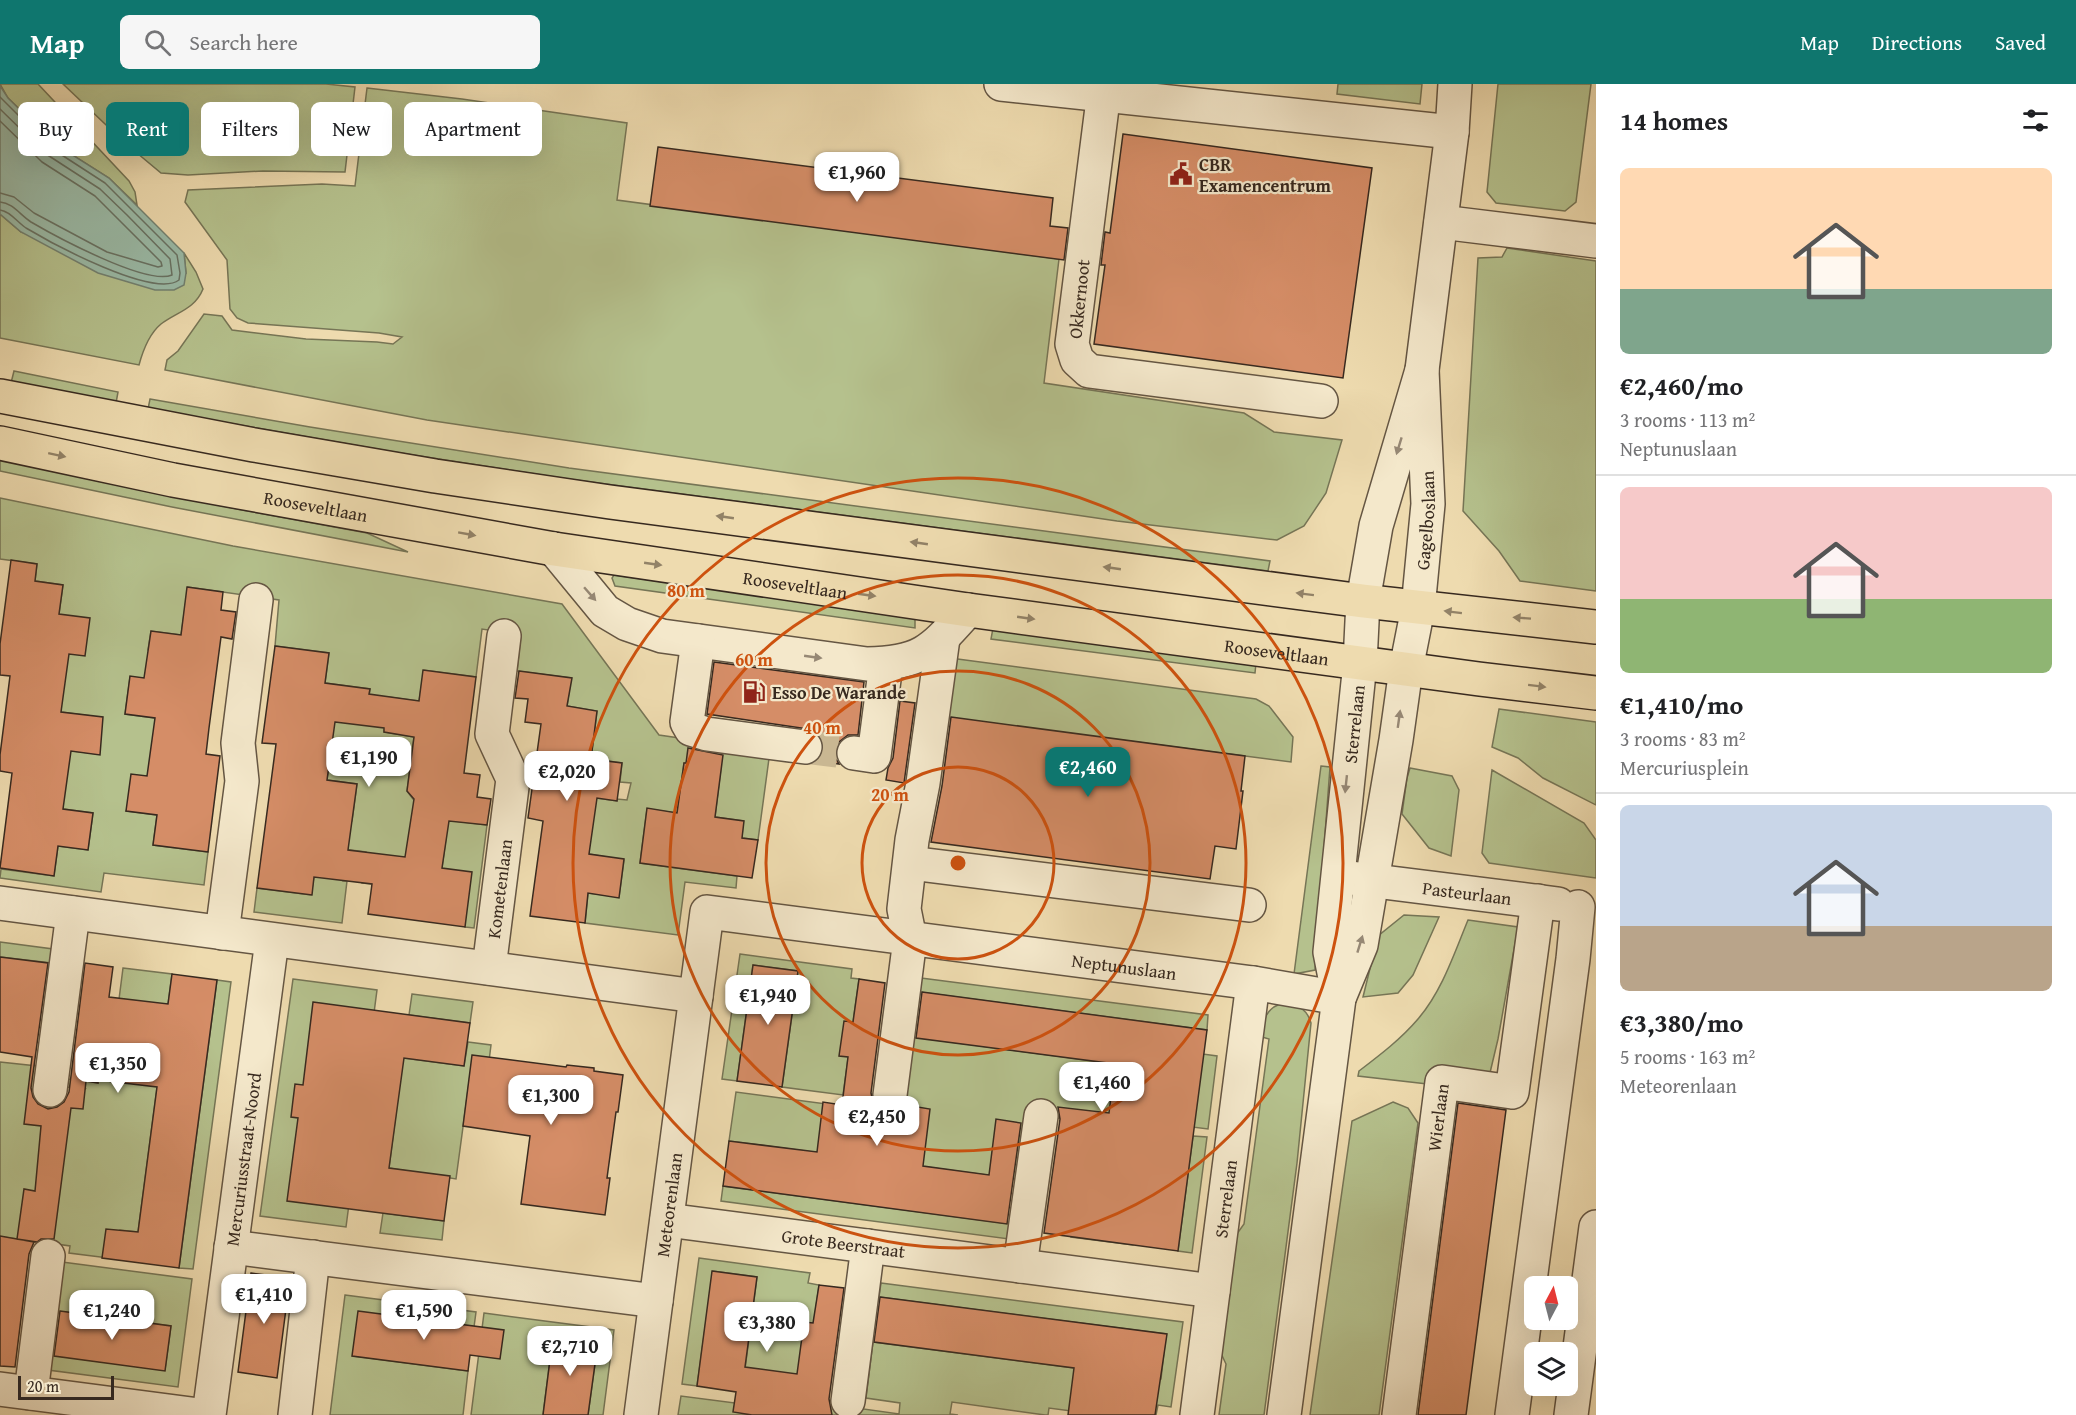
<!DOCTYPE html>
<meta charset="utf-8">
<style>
body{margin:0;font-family:"Gentium Book Plus",serif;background:#f6f6f6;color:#202124;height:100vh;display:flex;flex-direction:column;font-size:22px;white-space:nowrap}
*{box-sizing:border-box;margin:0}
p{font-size:20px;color:#757577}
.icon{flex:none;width:33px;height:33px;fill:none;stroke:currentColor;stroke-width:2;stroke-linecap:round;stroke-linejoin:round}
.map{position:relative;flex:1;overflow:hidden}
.sheet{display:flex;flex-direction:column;background:#fff;width:480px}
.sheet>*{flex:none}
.guide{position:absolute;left:18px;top:18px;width:570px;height:54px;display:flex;gap:12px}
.needle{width:39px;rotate:7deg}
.buttons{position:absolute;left:1524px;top:1192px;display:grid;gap:12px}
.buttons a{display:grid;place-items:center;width:54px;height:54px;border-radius:9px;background:#fff;box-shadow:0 6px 24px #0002;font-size:30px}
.scale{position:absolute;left:18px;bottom:15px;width:96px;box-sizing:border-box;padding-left:6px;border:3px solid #37291f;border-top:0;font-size:16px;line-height:21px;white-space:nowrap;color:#37291f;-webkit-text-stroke:4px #f4e8cb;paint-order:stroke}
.price{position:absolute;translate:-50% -51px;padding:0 14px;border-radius:12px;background:#fff;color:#222;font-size:20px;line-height:39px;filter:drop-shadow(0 2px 3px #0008)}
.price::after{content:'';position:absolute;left:50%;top:36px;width:18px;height:14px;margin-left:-9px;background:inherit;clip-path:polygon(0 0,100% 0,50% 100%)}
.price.selected{background:#0f766e;color:#fff}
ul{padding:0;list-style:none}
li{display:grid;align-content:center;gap:12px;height:318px;padding:0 24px}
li+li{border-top:2px solid #e0e0e0}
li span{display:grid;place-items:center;height:186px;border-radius:9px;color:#555}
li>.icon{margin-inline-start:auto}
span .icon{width:108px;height:108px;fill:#fffc;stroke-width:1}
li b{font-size:26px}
h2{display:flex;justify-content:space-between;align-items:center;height:72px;padding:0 24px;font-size:26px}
.pill{padding:0 21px;border-radius:9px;background:#fff;box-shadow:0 6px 24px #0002;font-size:21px;line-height:54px}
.pill.selected{background:#0f766e;color:#fff}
header{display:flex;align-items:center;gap:36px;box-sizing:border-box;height:84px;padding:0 30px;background:#0f766e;color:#fff}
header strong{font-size:28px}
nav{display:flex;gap:33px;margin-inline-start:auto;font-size:21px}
.search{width:420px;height:54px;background:#f6f6f6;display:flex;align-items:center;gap:15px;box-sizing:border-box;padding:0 21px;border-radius:9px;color:#757577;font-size:22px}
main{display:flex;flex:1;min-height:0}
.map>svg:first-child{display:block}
.green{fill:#b5c18d;stroke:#767556;stroke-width:1.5}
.water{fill:#9abba8;stroke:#728171;stroke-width:1.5}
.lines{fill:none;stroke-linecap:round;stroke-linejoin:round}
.shore{stroke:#687264;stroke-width:1.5}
.building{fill:#d58d67;stroke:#37291f;stroke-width:1.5;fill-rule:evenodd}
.minor-tunnel{stroke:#c9b792;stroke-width:33;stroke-dasharray:33 16;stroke-linecap:butt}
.minor-casing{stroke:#655643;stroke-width:36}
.major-casing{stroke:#37291f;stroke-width:36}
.minor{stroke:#f4e8cb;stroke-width:33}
.major{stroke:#eedbaf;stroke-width:33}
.oneway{fill:#968875}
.oneway2{fill:#928267}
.ring{fill:none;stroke:#cd520f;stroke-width:3}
.labels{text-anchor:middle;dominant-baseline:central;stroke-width:4.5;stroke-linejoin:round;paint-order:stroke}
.poi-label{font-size:18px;font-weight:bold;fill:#37291f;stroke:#f4e8cb;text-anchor:start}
.street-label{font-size:18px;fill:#37291f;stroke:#f4e8cb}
.centre{fill:#cd520f;stroke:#f4e8cb;stroke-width:3}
.ring-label{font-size:18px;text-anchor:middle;font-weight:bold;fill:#cd520f;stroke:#f4e8cb;stroke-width:4.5;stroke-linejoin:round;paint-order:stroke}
</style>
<header>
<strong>Map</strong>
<div class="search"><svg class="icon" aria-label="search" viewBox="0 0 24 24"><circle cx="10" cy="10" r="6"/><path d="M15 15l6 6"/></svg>Search here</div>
<nav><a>Map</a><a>Directions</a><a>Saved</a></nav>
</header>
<main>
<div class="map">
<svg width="1596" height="1331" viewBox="0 0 1596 1331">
<rect width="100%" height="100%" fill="#eedbaf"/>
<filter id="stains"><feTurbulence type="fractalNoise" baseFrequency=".00333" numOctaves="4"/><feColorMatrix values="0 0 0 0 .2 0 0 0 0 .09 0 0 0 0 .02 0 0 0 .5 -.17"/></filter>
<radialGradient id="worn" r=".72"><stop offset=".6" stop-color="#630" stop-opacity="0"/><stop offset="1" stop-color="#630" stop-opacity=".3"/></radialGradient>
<path class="green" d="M0,0H38L129,97L135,108L137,121L109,94L55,60L8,14Z
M63,0H326L355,3L345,88L263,87L188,91L161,89L125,59Z
M1338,0H1422L1420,20L1337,10Z
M1498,0H1591L1576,118L1565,127L1496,119L1487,108Z
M367,4L462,15L627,39L617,116L1059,175L1044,299L1244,329L1274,348L1342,356L1326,409L1304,442L1277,456L1117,437L427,336L165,286L167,276L178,267L204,230L222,232L232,246L306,255L377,258L393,260L402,253L379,249L248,239L237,234L230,225L227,176L185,118L188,106L322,100L355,102Z
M0,130L21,148L186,189L184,169L196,188L203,205C195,225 177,228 161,240C149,250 143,266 139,281L0,254Z
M1507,164L1596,177V507L1520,497L1499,467L1463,427L1478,174L1502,173Z
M14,287L118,308L116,319L11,299Z
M150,315L310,343L569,384L1270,477L1268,487L568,395L394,368L148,325Z
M0,376L242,426L367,449L408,468L172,423L0,387Z
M0,414L233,462L562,520L659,651L770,667L758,756L742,754L743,737L715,733L721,684L684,679L677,729L647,725L640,779L737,792L736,804L685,798L678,851L585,839L588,809L619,813L624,776L589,770L582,712L617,717V715L627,716L631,699L620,698L622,679L591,675L597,627L567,622L571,594L517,587L521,551L482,545L476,593L424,586L419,617L389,613L384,648L414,653L407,707L413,715L435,718L432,734L487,741L474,844L465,843L442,784L446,754L405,779L376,775L372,800L362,799L366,768L318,762L322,733L352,737L357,700L327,696L331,667L317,664L320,636L368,623L370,605L325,599L329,569L275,562L279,516L188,503L181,551L151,547L148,566L164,569L160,597L130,593L125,630L155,634L165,666L126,727L157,731L153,761L208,768L204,801L104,789L101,808L0,794L1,785L54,792L58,762L88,766L93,729L63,725L56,665L97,670L91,632L61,628L59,530L63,501L35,497L37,480L0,475Z
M614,491L912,533L915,536V544L615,502L612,494Z
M993,544L1256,579L1255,589L991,555Z
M950,574L1256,615L1269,622L1293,653L1291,678L942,633Z
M1499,625L1596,638V721L1543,694L1518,674L1492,663Z
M1321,682L1330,683L1315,886L1294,890Z
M1410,684L1452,692L1459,706L1451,772L1429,764L1402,730L1407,694Z
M1492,686L1584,739L1596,756V794L1489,779L1482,769Z
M316,781L345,785L343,797H347L342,839L254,828L257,804L311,811Z
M1404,831L1439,833L1413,891L1398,909L1363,913L1378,852Z
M1468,836L1518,843L1498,955L1489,993L1445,1002L1358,992L1359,987C1380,971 1401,955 1418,935C1442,907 1454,870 1468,836Z
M0,858L53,865L52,879L0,873Z
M740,870L852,885L851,894L859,895L843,1011L782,1003L798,887L753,881L737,997L722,995Z
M123,884L172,890L138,1148L120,1146L116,1175L69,1169L70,1162L43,1158L51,1101L33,1157L3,1153L0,1177V978L37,982L34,1012L59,1015V1022L85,1005L67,1003L68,995L98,998L102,969L112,970Z
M921,894L1208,931L1207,946L919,908Z
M293,895L377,906L346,1143L260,1132Z
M217,896L231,898L193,1185L179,1184Z
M412,910L473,918L470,939L409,931Z
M1280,920C1297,922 1306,922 1311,939L1297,1079L1264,1331H1219L1226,1280L1218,1263L1234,1154L1244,1140L1269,955L1262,953C1264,937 1264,926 1280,920Z
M913,953L1200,991L1203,970L1217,972L1208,1045L1088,1030L1148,1046L1133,1161L1071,1153L1086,1037L1056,1034L1017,1095L729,1057L736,1008L879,1027L881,1014L905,1018Z
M468,958L491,961L487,993L470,991L456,1095L389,1084L403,974L464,982Z
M1393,1018L1408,1024L1418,1039L1379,1331H1310L1352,1037Z
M1193,1052L1207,1053L1192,1169L1178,1167Z
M723,1102L1011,1140L1009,1155L721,1117Z
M383,1129L444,1137L442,1156L380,1149Z
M699,1174L810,1189L808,1199L819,1201L803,1316L742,1308L757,1193L713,1187L697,1302L682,1300Z
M62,1178L192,1195L178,1303L48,1286L50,1271L165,1286L171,1242L55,1227Z
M881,1199L1183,1238L1171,1323L1158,1321L1156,1331H1102L1049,1324L1048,1331H1045L952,1318L950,1330L958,1331H678L681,1312L820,1330L821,1319L899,1330L900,1319L866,1314L873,1258L1161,1295L1166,1250L879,1213Z
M345,1211L476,1228L474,1243L353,1272L468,1287L463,1331H330Z
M484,1229L614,1246L603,1331H588L598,1258L553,1252L543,1331H471Z"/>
<path class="water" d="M0,2L8,14L55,60L109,94L184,169L186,189L184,201L174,206H155L98,189L21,148L0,130Z"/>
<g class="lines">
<path class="shore" d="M0,13L51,64L105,99L177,171L180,189L179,196C154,215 51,159 26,144C17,138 10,127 0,126
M0,25L46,70L100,105L127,131L170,175L172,191C147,202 55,152 31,138C20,131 13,119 0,118
M0,37L42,78L95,112L161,178L162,182L158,183L107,168L34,129L14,113L0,109"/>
</g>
<path class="building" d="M1123,50L1372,84L1343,294L1094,260L1105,181H1101L1105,148L1110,149Z
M658,63L1053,114L1050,142L1068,144L1064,176L650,122Z
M11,476L37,480L35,497L63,501L59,530L90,534L85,572L69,570L61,628L103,633L100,671L71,667L63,725L93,729L88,766L58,762L54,792L0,784L12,689L0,687V671L10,592L0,591V560Z
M187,503L223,508L221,526L236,528L232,555L221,553L209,644L206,670L220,672L208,768L153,761L157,731L126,727L131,690L147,692L155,634L125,630L130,592L144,594L151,547L181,551Z
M275,562L329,569L325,599L370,605L369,610L419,617L423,586L476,593L464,689L480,691L477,713L491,715L487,741L449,737L442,784L472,788L465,843L368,830L372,800L314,793L312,811L257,804L276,660L262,659ZM335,638L384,644V648L414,653L407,707L414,715L405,773L348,766L357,700L327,696Z
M714,578L864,598L858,651H848L839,658L835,667L836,675L839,680L817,677L823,666L822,656L817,649L808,645L707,630Z
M519,587L572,594L567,622L597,627L591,675L622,679L617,717L597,714L589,770L624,775L619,814L588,809L585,839L530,832L543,737L528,734L541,640L525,638L528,615L515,614Z
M900,617L915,619L904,699L886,696L888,684L893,674Z
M951,633L1245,672L1241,707H1243L1236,765L1215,762L1210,795L931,758L942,702Z
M688,664L723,671L715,733L744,737L742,754L758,756L752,794L640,779L647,724L677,729L684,679H686Z
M0,873L48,879L31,1004L33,1013L38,1020L48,1025L57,1023L64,1018L69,1008L85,879L113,883L109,913L168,920L172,890L217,896L179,1184L102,1174L106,1145L138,1148L157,1003L98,996V999L86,997L83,1025L71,1024L54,1155H41L37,1158L17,1155L24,1105L35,1107L41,1042L24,1040L32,973L0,968Z
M753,881L798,887L782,1003L737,997Z
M859,895L885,899L871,1009L873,1018L878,1026L888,1030L898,1028L906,1021L930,1025L923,1082L989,1091L996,1035L1021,1039L1007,1140L723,1102L729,1057L817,1068L823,1018L842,1021L848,973L839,972L844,937L853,938Z
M922,908L1207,946L1178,1167L1044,1149L1060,1035L1058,1023L1109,1029L1115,980L916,954Z
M313,918L470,939L464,982L404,974L389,1084L450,1092L444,1137L287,1117L298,1034L291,1033L293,1016L295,1000L303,1001Z
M472,971L566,983L567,981L594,984V987L623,991L618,1028H616L607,1094H610L605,1131L521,1120L530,1052L463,1042Z
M1458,1019L1506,1026L1492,1133L1466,1331H1418Z
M0,1152L34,1158L29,1170L15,1283L0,1282Z
M712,1187L757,1193L745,1283L797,1290L804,1238L813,1239L819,1201L844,1204L829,1315L832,1331H752L733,1328L736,1308L697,1302Z
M251,1189L290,1194L277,1294L238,1288Z
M880,1213L1167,1250L1155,1331H1068L1074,1284L874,1258Z
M60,1227L171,1242L165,1287L54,1272Z
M358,1227L504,1246L500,1275L470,1271L468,1287L352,1272Z
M553,1252L598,1258L588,1331H543Z"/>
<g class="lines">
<path class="minor-tunnel" d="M805,663L854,669"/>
<g class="minor-casing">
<g id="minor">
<path d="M1001,0L1452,48"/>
<path d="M1105,0L1072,260L1077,276L1089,287L1321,317"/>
<path d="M1441,138L1596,157"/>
<path d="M554,465L605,527L627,540L662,552L867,580C923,579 932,566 968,526"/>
<path d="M698,557L687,638L691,645L707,650L805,663"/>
<path d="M854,669L874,672L886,580"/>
<path d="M910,779L1249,821"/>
<path id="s1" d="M1351,794L1558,820"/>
<path d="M0,819L696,912"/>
<path d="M222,849L242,697L238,659L256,516"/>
<path id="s2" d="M489,884L513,695L492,650L504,552"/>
<path id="s3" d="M1339,914L1330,868L1360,579L1363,517L1376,442L1422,286L1452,48L1455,0"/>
<path d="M50,1006L73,829"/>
<path d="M890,1011L910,855L904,825L912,756L923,699L943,554"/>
<path id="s4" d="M667,1136L1213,1207"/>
<path d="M231,1163L656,1217"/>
<path d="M1020,1182L1041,1032"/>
<path d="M0,1305L199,1331"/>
<path d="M31,1309L48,1172"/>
<path d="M848,1317L868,1162"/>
<path id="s5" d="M209,1331L272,856"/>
<path d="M295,1331L313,1173"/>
<path id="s6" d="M641,1331L707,828L1253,899L1339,914"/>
<path id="s7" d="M1197,1331L1253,899"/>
<path id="s8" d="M1284,1331L1339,914L1361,861L1396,656L1406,585L1418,524L1428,420L1422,286"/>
<path id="s9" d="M1399,1331L1442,998L1512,1008L1538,817"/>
<path d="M1512,1331L1573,875L1578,823"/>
<path d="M1571,1331L1596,1143"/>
</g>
</g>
<g class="major-casing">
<g id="major">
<path d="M0,312L254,361L435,392L610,418L1363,517L1596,543"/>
<path id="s10" d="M0,359L173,396L554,465L968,526L1479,595L1596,609"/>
</g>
</g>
<use href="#minor" class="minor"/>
<use href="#major" class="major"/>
</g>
<defs><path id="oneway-solid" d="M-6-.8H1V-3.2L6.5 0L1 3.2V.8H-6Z" transform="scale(1.5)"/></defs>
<g class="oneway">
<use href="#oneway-solid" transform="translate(1399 362) rotate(107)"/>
<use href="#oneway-solid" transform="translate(590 510) rotate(49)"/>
<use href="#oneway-solid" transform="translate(813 573) rotate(8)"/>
<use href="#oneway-solid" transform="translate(1399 635) rotate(-82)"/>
<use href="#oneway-solid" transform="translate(1346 700) rotate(96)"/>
<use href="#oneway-solid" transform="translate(1360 860) rotate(-73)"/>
</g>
<g class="oneway2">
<use href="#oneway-solid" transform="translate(57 371) rotate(12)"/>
<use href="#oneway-solid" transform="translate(725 433) rotate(-172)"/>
<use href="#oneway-solid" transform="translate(467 450) rotate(10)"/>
<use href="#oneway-solid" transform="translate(919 459) rotate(-172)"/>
<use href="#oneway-solid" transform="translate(653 480) rotate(8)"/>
<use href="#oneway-solid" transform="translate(1112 484) rotate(-172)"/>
<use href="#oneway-solid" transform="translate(1305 510) rotate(-173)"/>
<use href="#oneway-solid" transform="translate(867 511) rotate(8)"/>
<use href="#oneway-solid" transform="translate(1453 528) rotate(-173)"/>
<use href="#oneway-solid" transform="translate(1026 534) rotate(8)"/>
<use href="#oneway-solid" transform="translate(1522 534) rotate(-176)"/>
<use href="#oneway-solid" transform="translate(1537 602) rotate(7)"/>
</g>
<g class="ring">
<circle cx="958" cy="779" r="96"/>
<circle cx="958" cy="779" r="192"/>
<circle cx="958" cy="779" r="288"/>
<circle cx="958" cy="779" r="385"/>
</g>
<defs>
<g id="civic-bare" transform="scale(1.8)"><path d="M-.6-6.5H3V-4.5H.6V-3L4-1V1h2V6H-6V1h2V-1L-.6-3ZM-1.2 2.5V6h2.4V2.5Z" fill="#8f2418" stroke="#f4e8cb" stroke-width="2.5" paint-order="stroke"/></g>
<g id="fuel-bare" transform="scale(1.8)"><path d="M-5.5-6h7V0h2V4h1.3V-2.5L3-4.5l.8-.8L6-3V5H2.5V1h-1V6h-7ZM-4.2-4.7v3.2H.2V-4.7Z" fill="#8f2418" stroke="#f4e8cb" stroke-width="2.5" paint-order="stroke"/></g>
</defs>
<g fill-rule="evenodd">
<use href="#civic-bare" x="1181" y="90"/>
<use href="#fuel-bare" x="754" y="608"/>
</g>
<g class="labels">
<g class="poi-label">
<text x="1199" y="80">CBR<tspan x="1199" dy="21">Examencentrum</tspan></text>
<text x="772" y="608">Esso De Warande</text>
</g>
<g class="street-label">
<text transform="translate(1079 215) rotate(-84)">Okkernoot</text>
<text stroke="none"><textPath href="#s10" startOffset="322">Rooseveltlaan</textPath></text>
<text stroke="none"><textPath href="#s8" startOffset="908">Gagelboslaan</textPath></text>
<text stroke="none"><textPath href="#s10" startOffset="808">Rooseveltlaan</textPath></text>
<text stroke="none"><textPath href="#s10" startOffset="1294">Rooseveltlaan</textPath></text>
<text stroke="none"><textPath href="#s3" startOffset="276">Sterrelaan</textPath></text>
<text stroke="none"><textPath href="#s2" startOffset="80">Kometenlaan</textPath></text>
<text stroke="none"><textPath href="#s1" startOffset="117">Pasteurlaan</textPath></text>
<text stroke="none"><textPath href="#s6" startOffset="928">Neptunuslaan</textPath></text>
<text stroke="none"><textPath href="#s9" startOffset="300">Wierlaan</textPath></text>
<text stroke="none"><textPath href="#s5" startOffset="258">Mercuriusstraat-Noord</textPath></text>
<text stroke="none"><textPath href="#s7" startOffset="218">Sterrelaan</textPath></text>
<text stroke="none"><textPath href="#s6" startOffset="212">Meteorenlaan</textPath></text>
<text stroke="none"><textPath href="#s4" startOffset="178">Grote Beerstraat</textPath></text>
</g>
</g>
<circle cx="958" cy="779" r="9" class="centre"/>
<g class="ring-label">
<text x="686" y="513">80 m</text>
<text x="754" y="582">60 m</text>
<text x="822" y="650">40 m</text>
<text x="890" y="717">20 m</text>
</g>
<rect width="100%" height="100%" filter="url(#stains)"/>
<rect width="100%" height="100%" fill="url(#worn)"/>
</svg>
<div class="buttons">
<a><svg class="needle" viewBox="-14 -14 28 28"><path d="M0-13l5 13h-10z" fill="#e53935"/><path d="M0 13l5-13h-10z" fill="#757577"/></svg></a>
<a><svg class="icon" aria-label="layers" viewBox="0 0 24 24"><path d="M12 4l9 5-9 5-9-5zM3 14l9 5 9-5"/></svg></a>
</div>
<div class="scale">20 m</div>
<b class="price" style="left:857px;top:119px">€1,960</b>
<b class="price" style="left:369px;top:704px">€1,190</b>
<b class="price selected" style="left:1088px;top:714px">€2,460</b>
<b class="price" style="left:567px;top:718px">€2,020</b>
<b class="price" style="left:768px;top:942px">€1,940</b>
<b class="price" style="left:118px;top:1010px">€1,350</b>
<b class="price" style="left:1102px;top:1029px">€1,460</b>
<b class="price" style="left:551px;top:1042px">€1,300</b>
<b class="price" style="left:877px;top:1063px">€2,450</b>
<b class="price" style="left:264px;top:1241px">€1,410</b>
<b class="price" style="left:112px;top:1257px">€1,240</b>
<b class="price" style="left:424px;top:1257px">€1,590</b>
<b class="price" style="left:767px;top:1269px">€3,380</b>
<b class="price" style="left:570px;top:1293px">€2,710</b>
<div class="guide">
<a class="pill">Buy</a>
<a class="pill selected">Rent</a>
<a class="pill">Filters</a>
<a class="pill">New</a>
<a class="pill">Apartment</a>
</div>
</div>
<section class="sheet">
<h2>14 homes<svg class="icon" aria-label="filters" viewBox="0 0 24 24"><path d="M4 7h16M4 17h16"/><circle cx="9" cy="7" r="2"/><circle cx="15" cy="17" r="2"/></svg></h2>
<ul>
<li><span style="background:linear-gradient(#ffd9b3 65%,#7fa58c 0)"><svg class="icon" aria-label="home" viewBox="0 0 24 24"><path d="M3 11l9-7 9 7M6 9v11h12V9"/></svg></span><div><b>€2,460/mo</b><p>3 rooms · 113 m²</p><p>Neptunuslaan</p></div></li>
<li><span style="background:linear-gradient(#f6c9c9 60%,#8fb573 0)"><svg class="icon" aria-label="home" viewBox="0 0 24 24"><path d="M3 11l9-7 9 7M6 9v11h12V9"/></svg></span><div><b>€1,410/mo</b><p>3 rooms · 83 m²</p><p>Mercuriusplein</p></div></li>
<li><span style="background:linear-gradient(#c9d6e8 65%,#b9a48a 0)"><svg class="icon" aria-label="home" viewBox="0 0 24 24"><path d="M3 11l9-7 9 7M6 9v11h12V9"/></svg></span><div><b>€3,380/mo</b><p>5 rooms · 163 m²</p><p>Meteorenlaan</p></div></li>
</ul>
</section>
</main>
